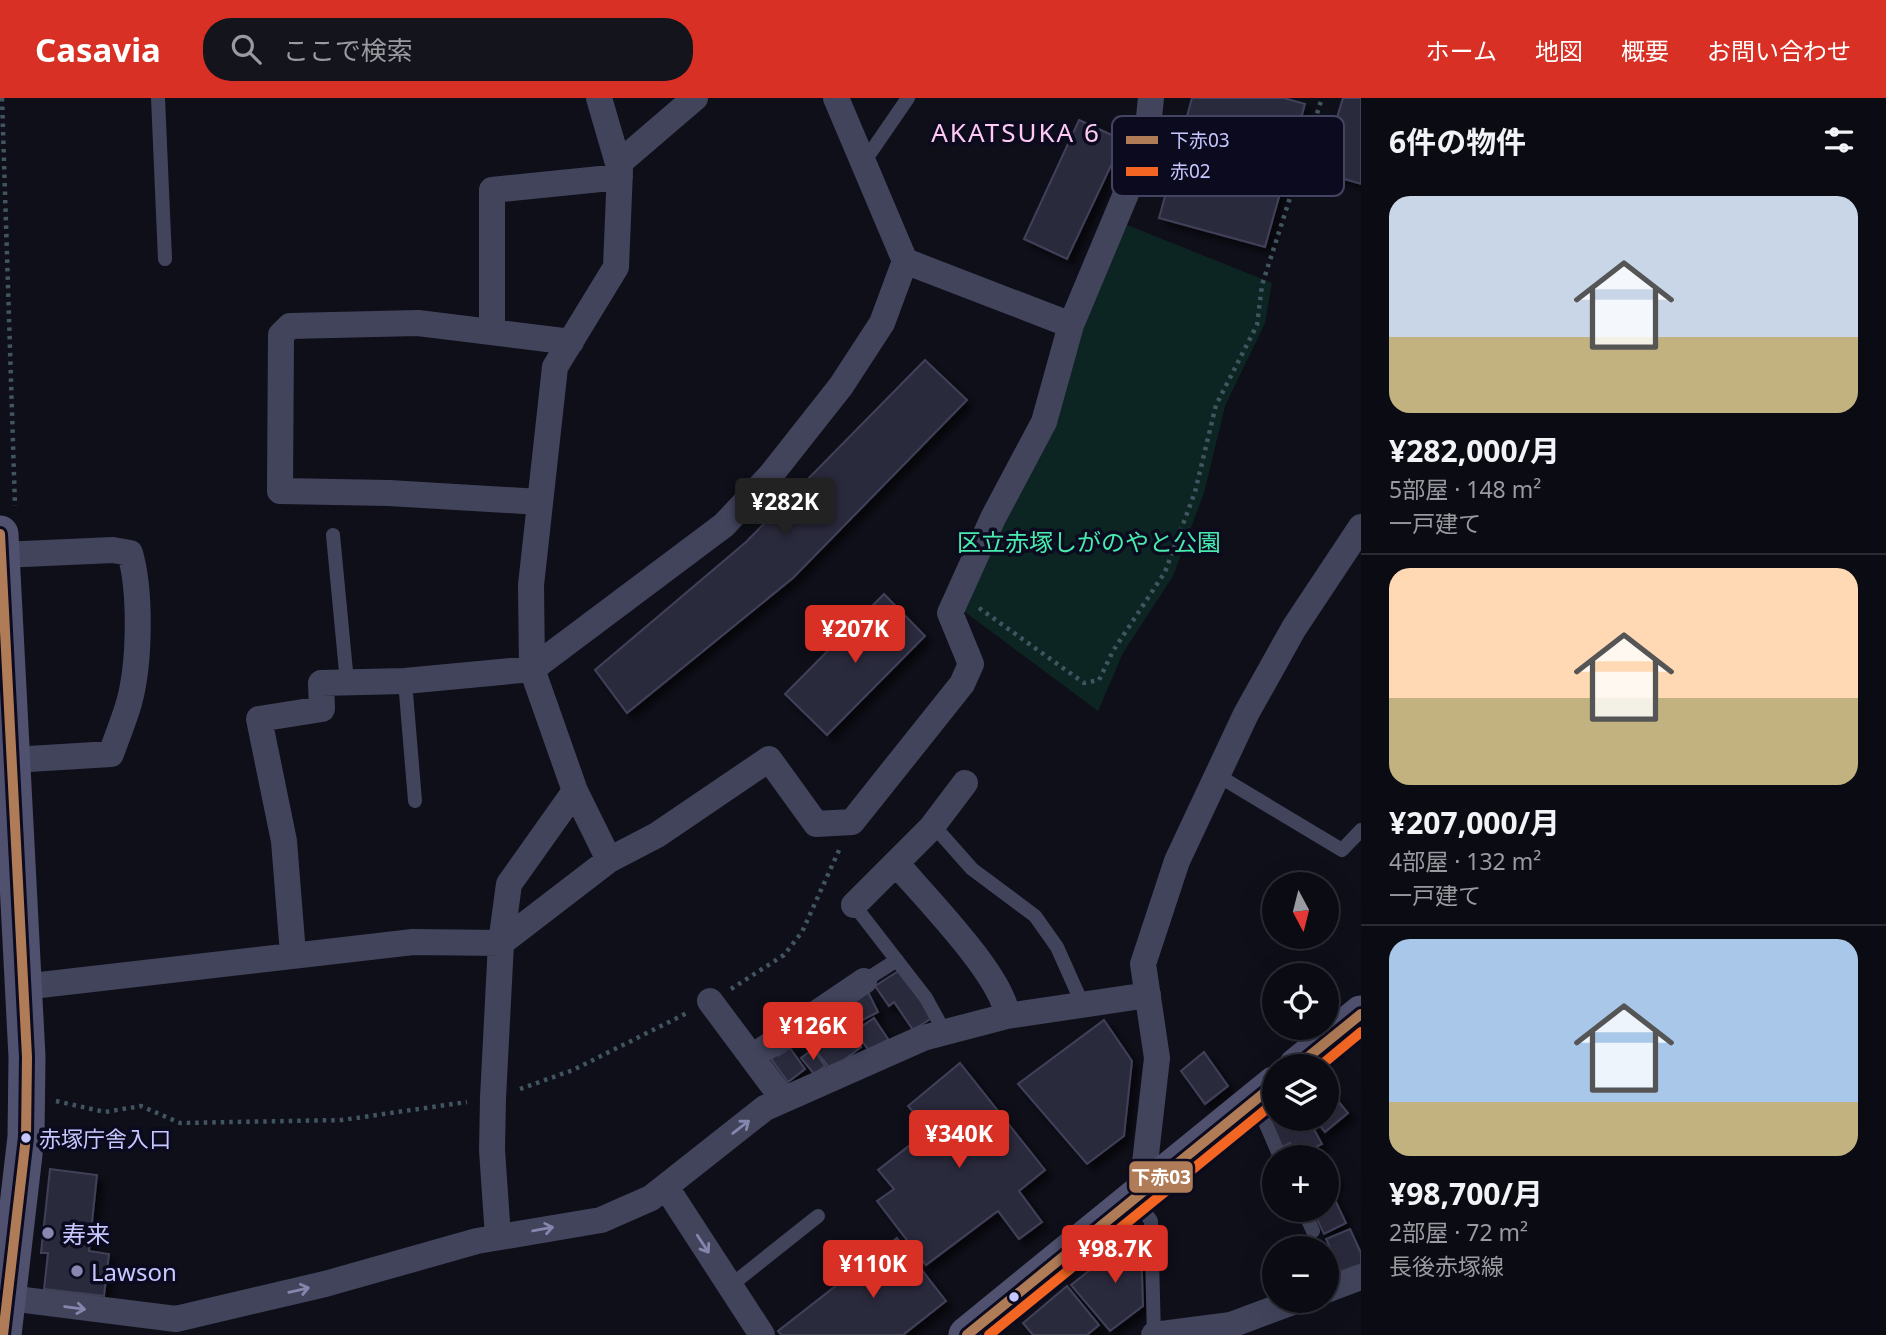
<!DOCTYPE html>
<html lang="ja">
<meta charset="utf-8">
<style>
body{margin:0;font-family:"Noto Sans","Noto Sans JP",sans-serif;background:#14141d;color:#f1f3f6;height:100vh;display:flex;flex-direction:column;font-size:26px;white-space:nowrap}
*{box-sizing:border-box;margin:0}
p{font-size:23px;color:#9a9ba0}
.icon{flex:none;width:38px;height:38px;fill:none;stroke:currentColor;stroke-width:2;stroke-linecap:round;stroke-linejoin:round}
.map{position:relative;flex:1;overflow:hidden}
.details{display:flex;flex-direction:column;background:#0b0b14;width:525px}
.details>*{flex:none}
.needle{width:46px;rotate:173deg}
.fabs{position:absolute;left:1262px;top:774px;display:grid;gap:14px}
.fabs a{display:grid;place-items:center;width:77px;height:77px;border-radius:50%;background:#0b0b14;box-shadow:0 7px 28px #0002,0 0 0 2px #2b2b34;font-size:35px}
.price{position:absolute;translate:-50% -60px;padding:0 16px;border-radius:7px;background:#d93025;color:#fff;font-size:23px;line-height:46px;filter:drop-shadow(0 2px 4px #0008)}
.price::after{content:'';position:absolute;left:50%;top:42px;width:21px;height:16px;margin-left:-10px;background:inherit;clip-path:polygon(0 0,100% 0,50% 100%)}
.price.on{background:#222;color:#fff}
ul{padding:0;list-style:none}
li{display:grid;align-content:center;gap:14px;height:371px;padding:0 28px}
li+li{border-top:2px solid #2b2b34}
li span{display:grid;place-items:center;height:217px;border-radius:21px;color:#555}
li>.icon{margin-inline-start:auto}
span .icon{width:126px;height:126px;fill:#fffc;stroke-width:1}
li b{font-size:30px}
h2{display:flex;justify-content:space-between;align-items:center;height:84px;padding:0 28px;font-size:30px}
header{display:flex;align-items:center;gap:42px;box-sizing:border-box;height:98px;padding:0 35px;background:#d93025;color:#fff}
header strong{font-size:33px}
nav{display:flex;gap:38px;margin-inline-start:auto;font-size:24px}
.search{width:490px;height:63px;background:#14141d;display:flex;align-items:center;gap:18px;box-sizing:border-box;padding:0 24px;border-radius:28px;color:#9a9ba0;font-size:26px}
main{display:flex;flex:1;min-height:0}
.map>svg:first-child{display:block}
.green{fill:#0c2523}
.building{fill:#2c2b3d;stroke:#414059;stroke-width:2;filter:url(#shadow)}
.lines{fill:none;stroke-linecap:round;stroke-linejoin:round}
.path{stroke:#415561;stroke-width:4.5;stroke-dasharray:3.5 5;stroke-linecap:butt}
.lane{stroke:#42445c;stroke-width:14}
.street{stroke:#42445c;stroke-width:26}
.secondary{stroke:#4f516f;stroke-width:37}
.bus-1-casing{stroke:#0b0a1f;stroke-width:16}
.bus-2-casing{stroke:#0b0a1f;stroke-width:16}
.bus-1{stroke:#b07c57;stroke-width:10}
.bus-2{stroke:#f26522;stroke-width:10}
.oneway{stroke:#8486ae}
.bus-dot{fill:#c7c8ff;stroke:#0b0a1f;stroke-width:2.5}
.poi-dot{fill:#8787af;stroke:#0b0a1f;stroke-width:2.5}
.labels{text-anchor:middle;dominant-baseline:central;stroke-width:7;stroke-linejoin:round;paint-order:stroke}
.bus-label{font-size:22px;fill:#c7c8ff;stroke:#0b0a1f;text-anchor:start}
.park-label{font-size:24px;fill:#47ebad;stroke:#0b0a1f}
.poi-label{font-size:24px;fill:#c7c8ff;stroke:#0b0a1f;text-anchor:start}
.neighbourhood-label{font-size:26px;letter-spacing:2px;fill:#ffc9f2;stroke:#0b0a1f}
.key{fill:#0b0a1f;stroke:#434362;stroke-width:2}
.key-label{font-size:19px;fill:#c7c8ff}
.line-badge{stroke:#0b0a1f;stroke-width:2.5}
.badge-label{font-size:19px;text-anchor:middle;font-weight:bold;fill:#fff}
</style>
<header>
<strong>Casavia</strong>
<div class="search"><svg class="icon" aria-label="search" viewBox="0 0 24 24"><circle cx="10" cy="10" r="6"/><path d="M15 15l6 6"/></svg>ここで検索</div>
<nav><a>ホーム</a><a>地図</a><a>概要</a><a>お問い合わせ</a></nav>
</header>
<main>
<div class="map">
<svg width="1361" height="1237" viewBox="0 0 1361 1237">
<defs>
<filter id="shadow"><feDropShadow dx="6" dy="6" stdDeviation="3.5" flood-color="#0009"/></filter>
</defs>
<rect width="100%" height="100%" fill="#0f0f1a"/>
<path class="green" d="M1127,127L1272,185L1265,225L1225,308L1204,395L1173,478L1123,555L1098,613L961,511L1078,231Z"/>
<path class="building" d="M1192,0H1284L1305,6L1265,149L1159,120Z
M1343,0H1361V86L1320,74Z
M1079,22L1123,42L1067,161L1024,141Z
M925,262L967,302L793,480L627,615L595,572L746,444Z
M884,496L925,538L827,637L785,596Z
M900,872L932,920L913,932L894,904L889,908L875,888Z
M868,894L878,914L849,929L838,909Z
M835,914L861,949L831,972L804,937Z
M874,920L888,941L870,954L855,933Z
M1104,922L1132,963L1124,1038L1087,1066L1018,986Z
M790,950L805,971L788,984L769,958L775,954L778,958Z
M813,951L825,968L814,976L801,960Z
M1204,954L1228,988L1205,1006L1181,973Z
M960,965L1045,1072L1019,1093L1042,1124L1019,1141L998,1113L926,1167L877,1103L894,1091L878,1072L929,1032L908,1008Z
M1326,988L1348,1015L1325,1034L1317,1024L1318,1020H1326Z
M1274,1019L1293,1022L1308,1020L1322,1046L1305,1054L1304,1051L1295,1055L1290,1045L1282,1049L1269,1022Z
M1327,1063L1338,1085L1329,1089L1346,1125L1324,1136L1312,1111H1326Z
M50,1071L97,1077L89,1153L109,1156L104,1198L44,1191L48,1155H41Z
M1350,1131L1361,1155V1167L1342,1176L1326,1141Z
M1134,1137L1141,1145L1143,1208L1110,1233L1071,1187Z
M897,1140L946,1203L903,1237H781L778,1233Z
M1067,1188L1099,1227L1087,1237H1033L1023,1225Z"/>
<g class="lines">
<path class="path" d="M2,0L15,408
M979,510L1084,585L1099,582L1113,553L1165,474L1195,394L1216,307L1257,227L1262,187L1322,0
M731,891L784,857L802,834L840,750
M520,991L573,972L687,915
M56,1003L105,1014L141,1008L180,1025L342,1022L467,1004"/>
<path class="lane" d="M158,0L165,161
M864,64L908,0
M333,437L347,584
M405,583L415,703
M1217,677L1342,752L1361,732
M933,727L972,771L1035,818L1057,849L1082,905
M854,807L926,900L944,933
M864,883L897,862
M1256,1003L1280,1059
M1135,1100L1151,1123L1154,1237
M1303,1111L1313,1133
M730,1188L818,1118"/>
<path class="street" d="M599,0L620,72L616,169L555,269L531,487L532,571L575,693L609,762
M836,0L905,163L1071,227
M618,66L695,0
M492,234V92L620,79
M540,404L389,395L280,393L281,237L290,228L418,225L571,244
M1,457L113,452L130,455C141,494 140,565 129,605C124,622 117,639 111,656L12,662
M896,765C924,798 1004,879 1007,918
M854,807L931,730L965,685
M293,856L284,743L259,621L322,611L321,585L405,583L532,571L724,427L770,378L841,288L882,225L905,163
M23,889L413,844L501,845L609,762L657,737L769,661L816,726L852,724L962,586L971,566L950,515L993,420L1044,324L1071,227L1146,48L1151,0
M710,903L783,1001
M752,959L864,883
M1157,1081L1145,1065L1157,960L1143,866L1177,763L1246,616L1294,530L1361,429
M666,1089L762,1237
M498,1139L492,1052L493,1000L501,845L509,786L575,693
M1326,1192L1361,1179
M0,1199L176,1221L325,1186L477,1143L601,1122L651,1100L765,1010L923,940L1007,918L1148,897
M1154,1237L1231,1227L1298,1202"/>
<path class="secondary" d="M0,436L27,959L26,1039L3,1237
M1297,968L1361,916
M967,1237L1274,987"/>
<g class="bus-1-casing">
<path id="bus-1" d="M0,436L27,959L26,1039L3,1237
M1297,968L1361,916
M967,1237L1274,987"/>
</g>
<g class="bus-2-casing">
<path id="bus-2" d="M1320,968L1361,934
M989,1237L1274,1005"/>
</g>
<use href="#bus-1" class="bus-1"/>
<use href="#bus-2" class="bus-2"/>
</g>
<defs><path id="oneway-shaft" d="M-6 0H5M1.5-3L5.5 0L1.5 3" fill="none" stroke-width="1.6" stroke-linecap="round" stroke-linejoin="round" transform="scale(1.75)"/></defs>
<g class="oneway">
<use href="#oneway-shaft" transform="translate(741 1029) rotate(-38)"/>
<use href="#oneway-shaft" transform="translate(543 1131) rotate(-10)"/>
<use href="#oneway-shaft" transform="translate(703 1146) rotate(57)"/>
<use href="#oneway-shaft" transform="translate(299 1192) rotate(-13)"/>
<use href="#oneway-shaft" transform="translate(75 1210) rotate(8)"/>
</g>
<g class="bus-dot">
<circle cx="26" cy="1040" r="6"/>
<circle cx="1014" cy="1199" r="6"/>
</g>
<g class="poi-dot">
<circle cx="48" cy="1135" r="7"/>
<circle cx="77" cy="1173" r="7"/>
</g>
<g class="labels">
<g class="bus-label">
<text x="39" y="1040">赤塚庁舎入口</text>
</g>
<g class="park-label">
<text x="1089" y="443">区立赤塚しがのやと公園</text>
</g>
<g class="poi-label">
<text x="62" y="1135">寿来</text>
<text x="91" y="1173">Lawson</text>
</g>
<g class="neighbourhood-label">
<text x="1016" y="34">AKATSUKA 6</text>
</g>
</g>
<rect x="1112" y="18" width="232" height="80" rx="10" class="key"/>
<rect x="1126" y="38" width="32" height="8" fill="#b07c57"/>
<rect x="1126" y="69" width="32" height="9" fill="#f26522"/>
<g class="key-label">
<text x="1170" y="49">下赤03</text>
<text x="1170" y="80">赤02</text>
</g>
<rect class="line-badge" x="1128" y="1062" width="66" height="34" rx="7" fill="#b07c57"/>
<g class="badge-label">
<text x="1161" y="1086">下赤03</text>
</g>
</svg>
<div class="fabs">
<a><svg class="needle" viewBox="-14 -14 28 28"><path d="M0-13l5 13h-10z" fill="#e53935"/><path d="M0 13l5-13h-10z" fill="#9a9ba0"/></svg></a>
<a><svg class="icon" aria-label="locate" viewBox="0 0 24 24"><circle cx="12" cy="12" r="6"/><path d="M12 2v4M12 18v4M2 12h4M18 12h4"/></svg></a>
<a><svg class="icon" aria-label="layers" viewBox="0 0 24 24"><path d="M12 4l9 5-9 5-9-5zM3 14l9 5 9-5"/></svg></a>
<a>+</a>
<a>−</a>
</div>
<b class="price on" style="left:785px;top:440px">¥282K</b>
<b class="price" style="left:855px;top:567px">¥207K</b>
<b class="price" style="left:813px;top:964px">¥126K</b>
<b class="price" style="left:959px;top:1072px">¥340K</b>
<b class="price" style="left:1115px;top:1187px">¥98.7K</b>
<b class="price" style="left:873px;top:1202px">¥110K</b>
</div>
<section class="details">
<h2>6件の物件<svg class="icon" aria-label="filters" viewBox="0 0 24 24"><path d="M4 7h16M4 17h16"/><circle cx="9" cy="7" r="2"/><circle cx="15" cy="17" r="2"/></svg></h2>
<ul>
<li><span style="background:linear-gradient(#c9d6e8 65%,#c2b280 0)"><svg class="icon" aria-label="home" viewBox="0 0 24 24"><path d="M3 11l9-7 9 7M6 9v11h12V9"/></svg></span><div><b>¥282,000/月</b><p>5部屋 · 148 m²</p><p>一戸建て</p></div></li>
<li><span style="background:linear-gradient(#ffd9b3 60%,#c2b280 0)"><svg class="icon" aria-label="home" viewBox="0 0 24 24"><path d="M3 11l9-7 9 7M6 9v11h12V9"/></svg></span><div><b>¥207,000/月</b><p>4部屋 · 132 m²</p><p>一戸建て</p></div></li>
<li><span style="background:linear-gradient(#a9c7e8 75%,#c2b280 0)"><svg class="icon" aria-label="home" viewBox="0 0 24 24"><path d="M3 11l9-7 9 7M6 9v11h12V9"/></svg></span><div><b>¥98,700/月</b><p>2部屋 · 72 m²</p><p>長後赤塚線</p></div></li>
</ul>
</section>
</main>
